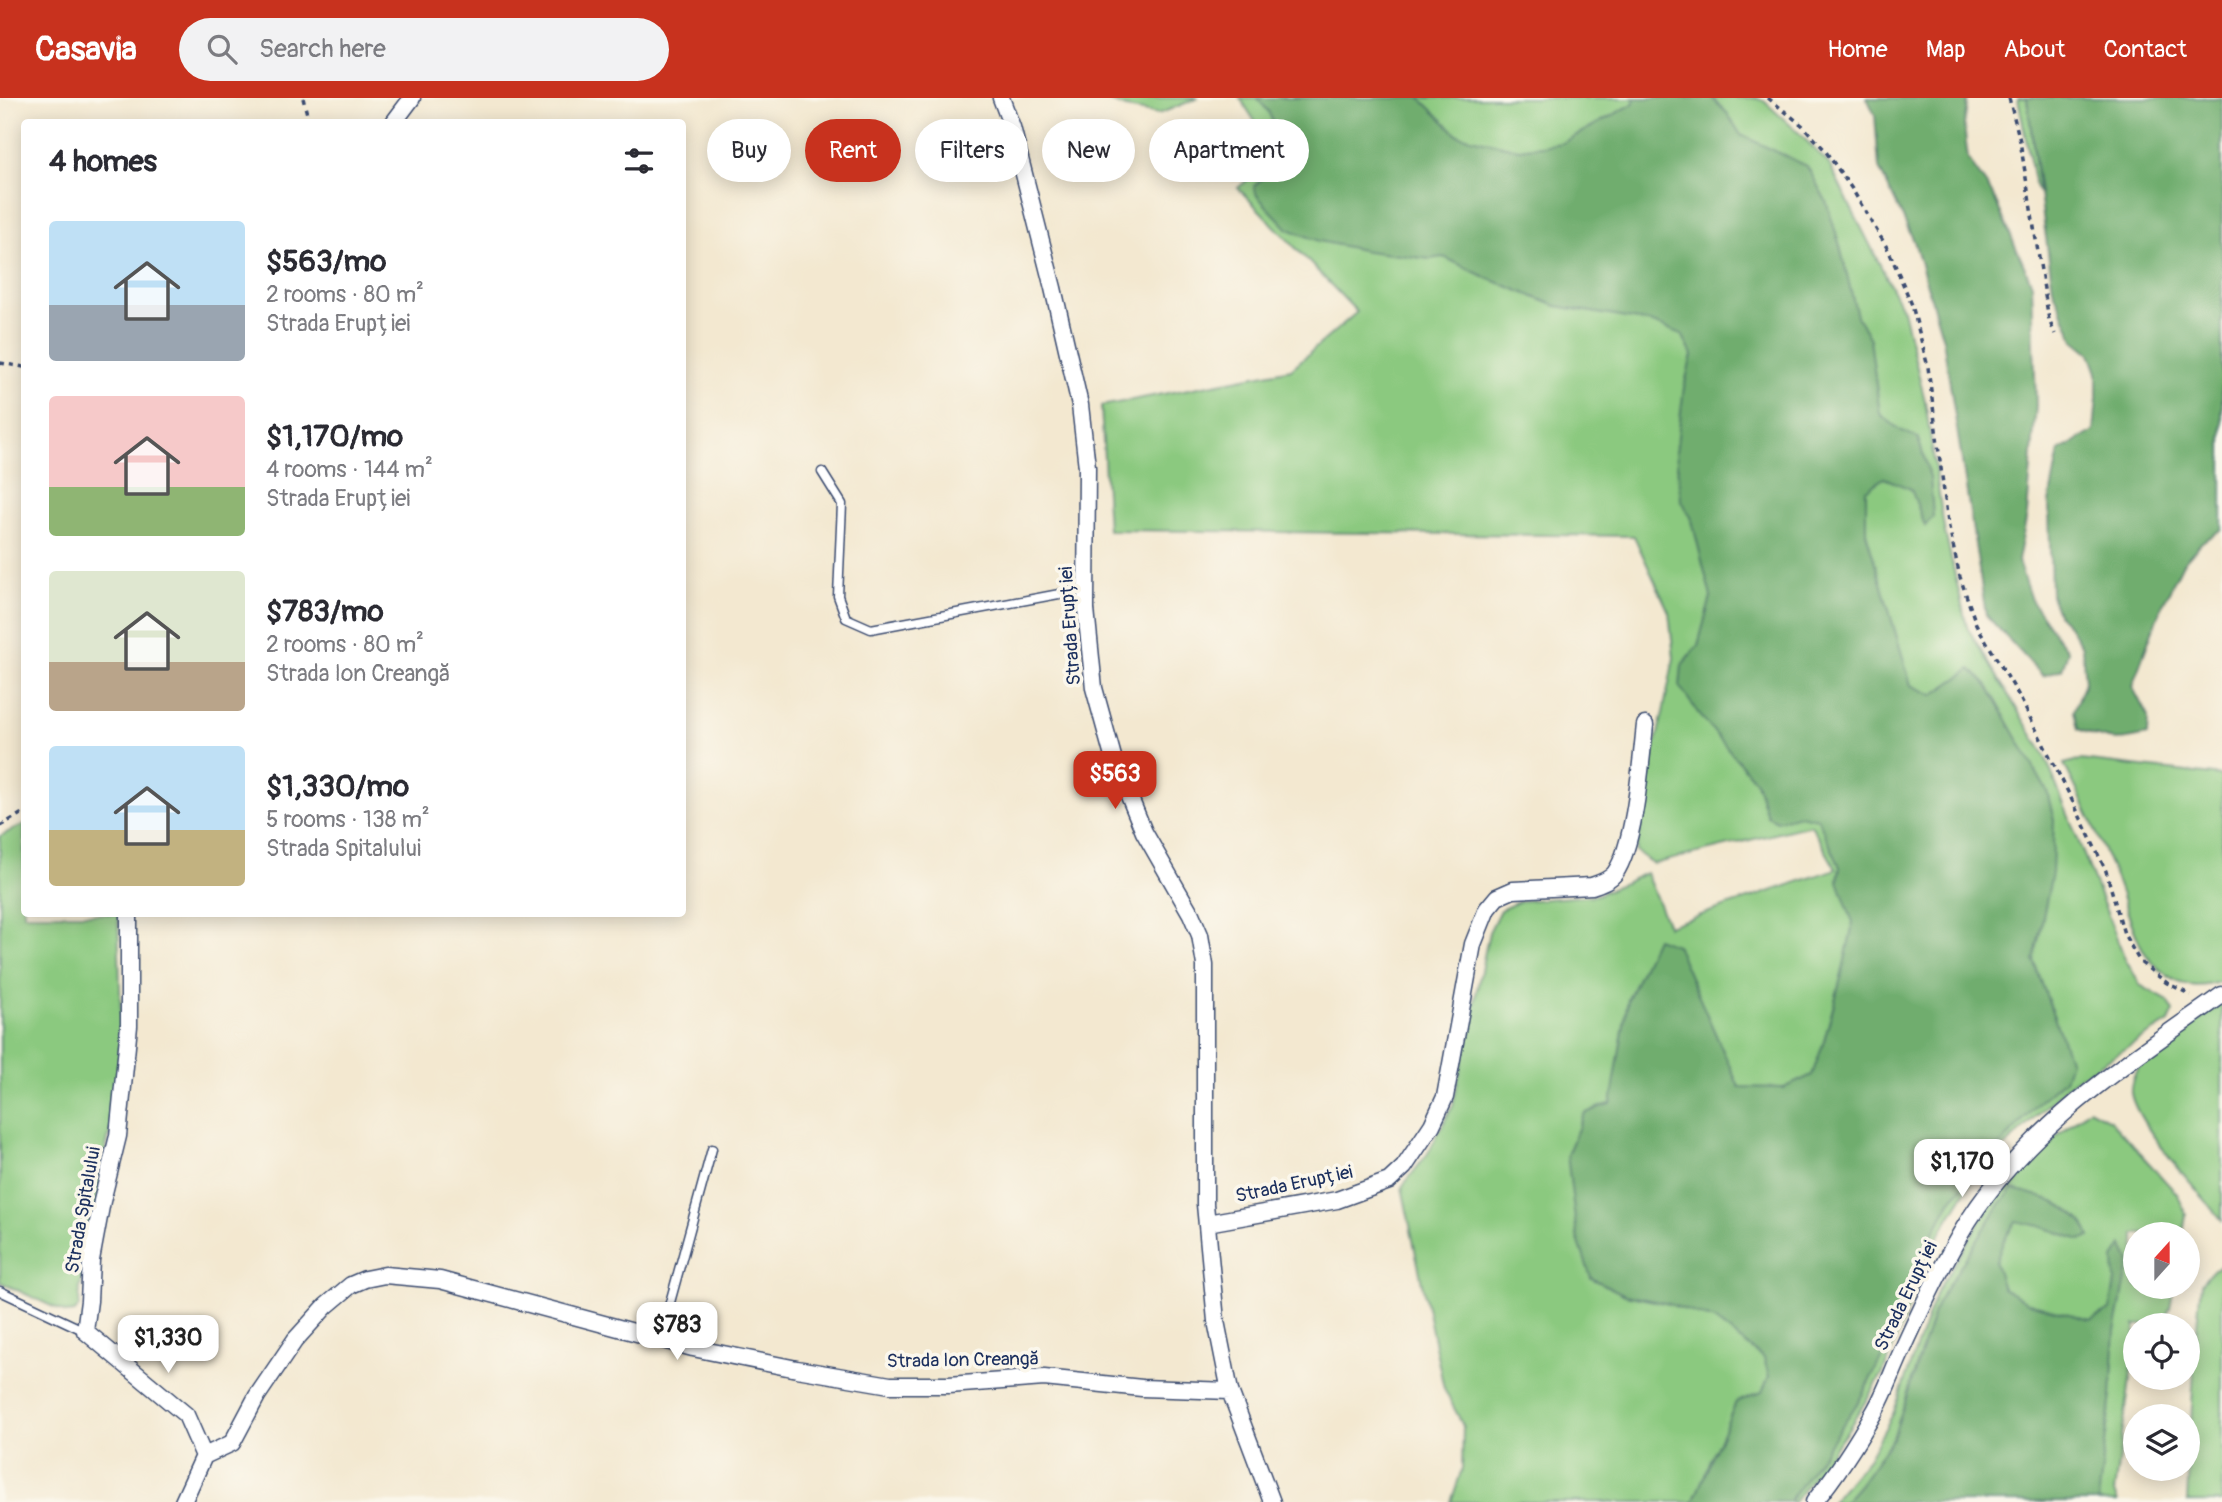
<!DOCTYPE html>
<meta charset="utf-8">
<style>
body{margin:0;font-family:Pangolin,sans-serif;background:#f2f2f3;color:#2b2b33;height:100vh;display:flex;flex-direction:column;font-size:26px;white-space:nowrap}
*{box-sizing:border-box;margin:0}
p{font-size:23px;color:#7c7c81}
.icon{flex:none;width:38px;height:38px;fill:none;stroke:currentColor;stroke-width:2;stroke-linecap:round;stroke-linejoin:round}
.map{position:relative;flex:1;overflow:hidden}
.sheet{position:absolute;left:21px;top:21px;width:665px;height:798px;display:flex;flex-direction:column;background:#fff;border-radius:7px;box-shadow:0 4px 18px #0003}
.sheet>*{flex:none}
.guide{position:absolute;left:707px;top:21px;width:665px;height:63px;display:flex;gap:14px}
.needle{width:46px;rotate:21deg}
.controls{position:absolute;left:2123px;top:1124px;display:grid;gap:14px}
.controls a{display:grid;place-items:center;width:77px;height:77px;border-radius:50%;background:#fff;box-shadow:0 4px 18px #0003;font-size:35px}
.price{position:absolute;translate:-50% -60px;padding:0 16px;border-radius:14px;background:#fff;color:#222;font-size:23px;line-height:46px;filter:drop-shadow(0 2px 4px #0008)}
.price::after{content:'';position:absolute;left:50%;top:42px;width:21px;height:16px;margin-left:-10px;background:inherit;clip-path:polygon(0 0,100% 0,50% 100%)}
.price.selected{background:#c8321e;color:#fff}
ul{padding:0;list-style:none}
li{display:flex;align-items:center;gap:21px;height:175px;padding:0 28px}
li span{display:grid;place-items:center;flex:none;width:196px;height:140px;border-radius:7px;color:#555}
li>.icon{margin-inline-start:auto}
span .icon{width:84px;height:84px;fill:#fffc;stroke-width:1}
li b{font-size:30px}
h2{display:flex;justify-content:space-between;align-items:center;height:84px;padding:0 28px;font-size:30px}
.pill{padding:0 24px;border-radius:32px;background:#fff;box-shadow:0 4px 18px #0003;font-size:24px;line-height:63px}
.pill.selected{background:#c8321e;color:#fff}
header{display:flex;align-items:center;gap:42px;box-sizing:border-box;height:98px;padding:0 35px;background:#c8321e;color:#fff}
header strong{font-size:33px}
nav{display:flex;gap:38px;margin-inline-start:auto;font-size:24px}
.search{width:490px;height:63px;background:#f2f2f3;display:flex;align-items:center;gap:18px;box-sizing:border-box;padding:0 24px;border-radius:38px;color:#7c7c81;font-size:26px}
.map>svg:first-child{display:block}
.green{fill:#8bc97f;stroke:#537c6e;stroke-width:2}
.forest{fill:#70ad6e;stroke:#466e66;stroke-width:2}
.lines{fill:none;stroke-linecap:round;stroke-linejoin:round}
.service-casing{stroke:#3b4b6f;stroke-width:11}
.minor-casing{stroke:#3b4b6f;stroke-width:19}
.path{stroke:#3b4b6f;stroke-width:3.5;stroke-dasharray:5 5;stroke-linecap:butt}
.service{stroke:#fff;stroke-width:8}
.minor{stroke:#fff;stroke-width:16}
.labels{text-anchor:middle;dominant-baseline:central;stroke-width:7;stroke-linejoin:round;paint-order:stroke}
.street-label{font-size:19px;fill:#1b2f5e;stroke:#fbf7ec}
</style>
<header>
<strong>Casavia</strong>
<div class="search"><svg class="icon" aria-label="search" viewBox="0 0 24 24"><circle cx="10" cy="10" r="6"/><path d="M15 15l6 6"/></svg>Search here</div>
<nav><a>Home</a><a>Map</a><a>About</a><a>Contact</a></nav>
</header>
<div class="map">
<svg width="2222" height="1404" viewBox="0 0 2222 1404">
<rect width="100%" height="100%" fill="#fbf7ec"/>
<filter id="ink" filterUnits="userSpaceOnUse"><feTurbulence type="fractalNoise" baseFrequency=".0143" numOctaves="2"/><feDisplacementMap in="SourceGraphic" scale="14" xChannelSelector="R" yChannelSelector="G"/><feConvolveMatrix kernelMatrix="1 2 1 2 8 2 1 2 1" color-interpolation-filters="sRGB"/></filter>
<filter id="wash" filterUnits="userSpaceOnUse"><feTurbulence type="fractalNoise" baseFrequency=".00686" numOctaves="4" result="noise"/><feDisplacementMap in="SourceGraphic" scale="28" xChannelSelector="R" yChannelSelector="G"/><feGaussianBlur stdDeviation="1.57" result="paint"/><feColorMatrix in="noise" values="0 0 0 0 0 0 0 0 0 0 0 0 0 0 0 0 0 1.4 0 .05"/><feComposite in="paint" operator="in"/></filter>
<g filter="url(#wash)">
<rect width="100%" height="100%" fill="#f3e8d0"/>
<path class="green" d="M1101,0H1198L1159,16L1126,10Z
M1240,0H1757L1764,3L1799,35L1829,66L1903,212L1925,303L1944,430L1967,529L2044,656L2124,858L2140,887L2168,903L2174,913L2169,924L2071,984L1975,1078L1932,1149L1883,1275L1849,1330L1794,1404H1451L1462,1371L1463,1327L1444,1291L1402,1089L1428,1055L1453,1007L1489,834L1500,812L1520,803L1597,797L1646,775L1668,828L1836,771L1811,727L1653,766L1636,753L1652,660L1663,615L1674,560L1669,514L1634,438L1108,432L1101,308L1291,271L1357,214L1238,90L1276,56Z
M2018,0H2027L2039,95L2035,88Z
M2080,662L2222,678V883C2191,894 2173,886 2151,863C2137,849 2125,804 2117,784C2101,744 2084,705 2064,666Z
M24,726V816H118L121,925L117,1005L106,1050L86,1166L80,1189L79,1208L75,1214L66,1215L0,1184V738Z
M2222,905V1122C2201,1096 2135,1025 2131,995C2130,986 2134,977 2138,969Z
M2089,1011L2110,1022L2178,1097L2186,1117L2183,1136H2135V1188H2174L2170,1210L2162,1227H2135V1247L2114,1394L2118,1404H1831L1868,1361L1893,1316L1935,1197L1994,1101L2018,1071Z
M2222,1168V1404H2187L2195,1250L2201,1185L2214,1171Z"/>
<path class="forest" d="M1257,0H1420L1458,37L1519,51L1562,45L1633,6L1635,0H1712L1727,15L1741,37L1807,68L1826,103L1840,148L1857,218L1870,241L1880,316L1900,332L1918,340L1930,379L1933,418L1925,428L1911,391L1884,380L1866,392V434L1911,587L1933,597L1971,571L1988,588L2047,693L2054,722L2052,775L2034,863L2070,964L2064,982L2041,1002L1950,1103L1914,1174L1881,1261L1859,1303L1789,1404H1693L1736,1304L1762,1294L1769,1279L1764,1260L1714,1222L1669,1206L1625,1197L1591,1180L1577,1138L1567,1057L1584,1016L1602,1008L1611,1006L1628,901L1656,840L1676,847L1739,989L1784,990L1812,977L1824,943L1842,876L1853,825L1838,783L1840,769L1818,721L1800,717L1777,723L1767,718L1756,684L1698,615L1680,589L1682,567L1698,547L1711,499L1691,419L1681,402L1676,354L1684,289L1692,257L1682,236L1650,224L1556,208L1487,180L1444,159L1430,161L1367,153L1319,143L1288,131L1257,98L1254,88L1287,58L1268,13Z
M1867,0H1968L1964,27L1968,61L1992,95L2032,186L2036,307L2027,416L2018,463L2031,502L2068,554L2062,571L2043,578L1986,517L1943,241L1914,143L1879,70L1875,17Z
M2027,0H2222V431L2202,444L2183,465L2161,510L2132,588L2148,619L2147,637C2116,645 2108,643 2078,631L2074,613L2085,584L2082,549L2070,529L2059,518L2051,497L2049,404L2059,353L2094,333L2097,300V275L2090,255L2074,242L2053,191Z
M2013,1091C2040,1097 2081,1110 2090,1139L2080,1142L2040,1128L2016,1123L2003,1144L1995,1165L2003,1190L2029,1205L2091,1222L2110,1212L2115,1183L2114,1161L2122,1147L2130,1163L2115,1233L2111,1297L2098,1404H1844L1859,1387L1893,1340L1937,1205L2000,1106Z"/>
</g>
<g filter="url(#ink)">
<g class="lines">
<g class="service-casing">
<path id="service" d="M822,374L842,406L838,498L846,520L871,531L1086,491
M0,1193L85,1233
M660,1241L712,1051"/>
</g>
<g class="minor-casing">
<path id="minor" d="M1001,0L1012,29L1053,190L1080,307L1087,369L1086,511L1094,590L1113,659L1144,734L1191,816L1200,837L1205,867V1106L1216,1223L1230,1293L1272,1404
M394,24L412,0
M129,816V928L118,1038L102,1103L91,1162L89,1203L85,1233L186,1317L204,1358L183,1404
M1207,1125L1337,1102L1389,1083L1404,1069L1432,1027L1445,999L1473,846L1487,811L1497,799L1513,792L1592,788C1600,785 1610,782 1615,775C1635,747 1641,663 1645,627
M204,1358L232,1345L257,1298L295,1242L326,1208L351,1187L365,1181L385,1177L440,1182L693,1250L797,1271L890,1287H949L1044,1280L1142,1290L1230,1293
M1814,1404C1837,1376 1858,1343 1876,1311C1886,1293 1893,1272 1902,1253C1920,1213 1939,1173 1961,1135C2022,1031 2127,965 2222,897"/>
</g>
<path class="path" d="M303,0L309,24
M1768,0L1802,27L1824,51L1852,91L1889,153L1912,207L1928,269L1948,425L1960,479L1976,526L2019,598L2070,698L2106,773L2124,836L2140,864L2167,885L2191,897
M2009,0L2020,43L2049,222L2055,236
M0,265L24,269
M0,728L24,714"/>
<use href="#service" class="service"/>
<use href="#minor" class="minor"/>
</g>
</g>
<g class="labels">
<g class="street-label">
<text transform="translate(1070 528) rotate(-94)">Strada Erupției</text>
<text transform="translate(1294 1086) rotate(-12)">Strada Erupției</text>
<text transform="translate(83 1112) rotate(-80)">Strada Spitalului</text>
<text transform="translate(1906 1198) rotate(-64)">Strada Erupției</text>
<text transform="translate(963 1262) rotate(-1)">Strada Ion Creangă</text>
</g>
</g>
</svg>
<div class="controls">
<a><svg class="needle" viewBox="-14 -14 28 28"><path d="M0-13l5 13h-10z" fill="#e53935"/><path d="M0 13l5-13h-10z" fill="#7c7c81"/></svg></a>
<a><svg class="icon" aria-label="locate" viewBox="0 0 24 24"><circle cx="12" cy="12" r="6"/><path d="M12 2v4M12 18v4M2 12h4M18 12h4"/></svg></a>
<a><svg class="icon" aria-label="layers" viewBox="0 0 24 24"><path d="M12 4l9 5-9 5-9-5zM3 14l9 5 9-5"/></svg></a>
</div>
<b class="price selected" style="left:1115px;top:713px">$563</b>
<b class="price" style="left:1962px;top:1101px">$1,170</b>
<b class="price" style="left:677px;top:1264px">$783</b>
<b class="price" style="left:168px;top:1277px">$1,330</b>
<div class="guide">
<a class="pill">Buy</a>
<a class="pill selected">Rent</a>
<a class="pill">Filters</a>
<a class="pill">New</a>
<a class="pill">Apartment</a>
</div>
<section class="sheet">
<h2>4 homes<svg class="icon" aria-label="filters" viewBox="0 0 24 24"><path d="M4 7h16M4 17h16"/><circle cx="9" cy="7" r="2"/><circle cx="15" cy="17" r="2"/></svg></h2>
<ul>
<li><span style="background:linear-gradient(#bfe0f5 60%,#9aa5b1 0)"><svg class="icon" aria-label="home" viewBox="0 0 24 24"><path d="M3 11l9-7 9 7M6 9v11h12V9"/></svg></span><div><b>$563/mo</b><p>2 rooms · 80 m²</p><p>Strada Erupției</p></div></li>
<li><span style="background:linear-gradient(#f6c9c9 65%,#8fb573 0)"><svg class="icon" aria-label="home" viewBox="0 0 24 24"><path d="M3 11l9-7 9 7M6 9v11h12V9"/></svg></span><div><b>$1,170/mo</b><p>4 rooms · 144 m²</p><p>Strada Erupției</p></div></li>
<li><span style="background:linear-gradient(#dfe7d0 65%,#b9a48a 0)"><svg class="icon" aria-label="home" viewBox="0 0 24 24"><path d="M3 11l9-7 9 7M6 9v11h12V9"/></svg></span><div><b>$783/mo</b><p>2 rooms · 80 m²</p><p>Strada Ion Creangă</p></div></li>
<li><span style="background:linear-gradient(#bfe0f5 60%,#c2b280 0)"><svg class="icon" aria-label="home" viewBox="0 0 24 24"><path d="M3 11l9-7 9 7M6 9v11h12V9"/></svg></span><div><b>$1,330/mo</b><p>5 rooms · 138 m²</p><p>Strada Spitalului</p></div></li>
</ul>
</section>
</div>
